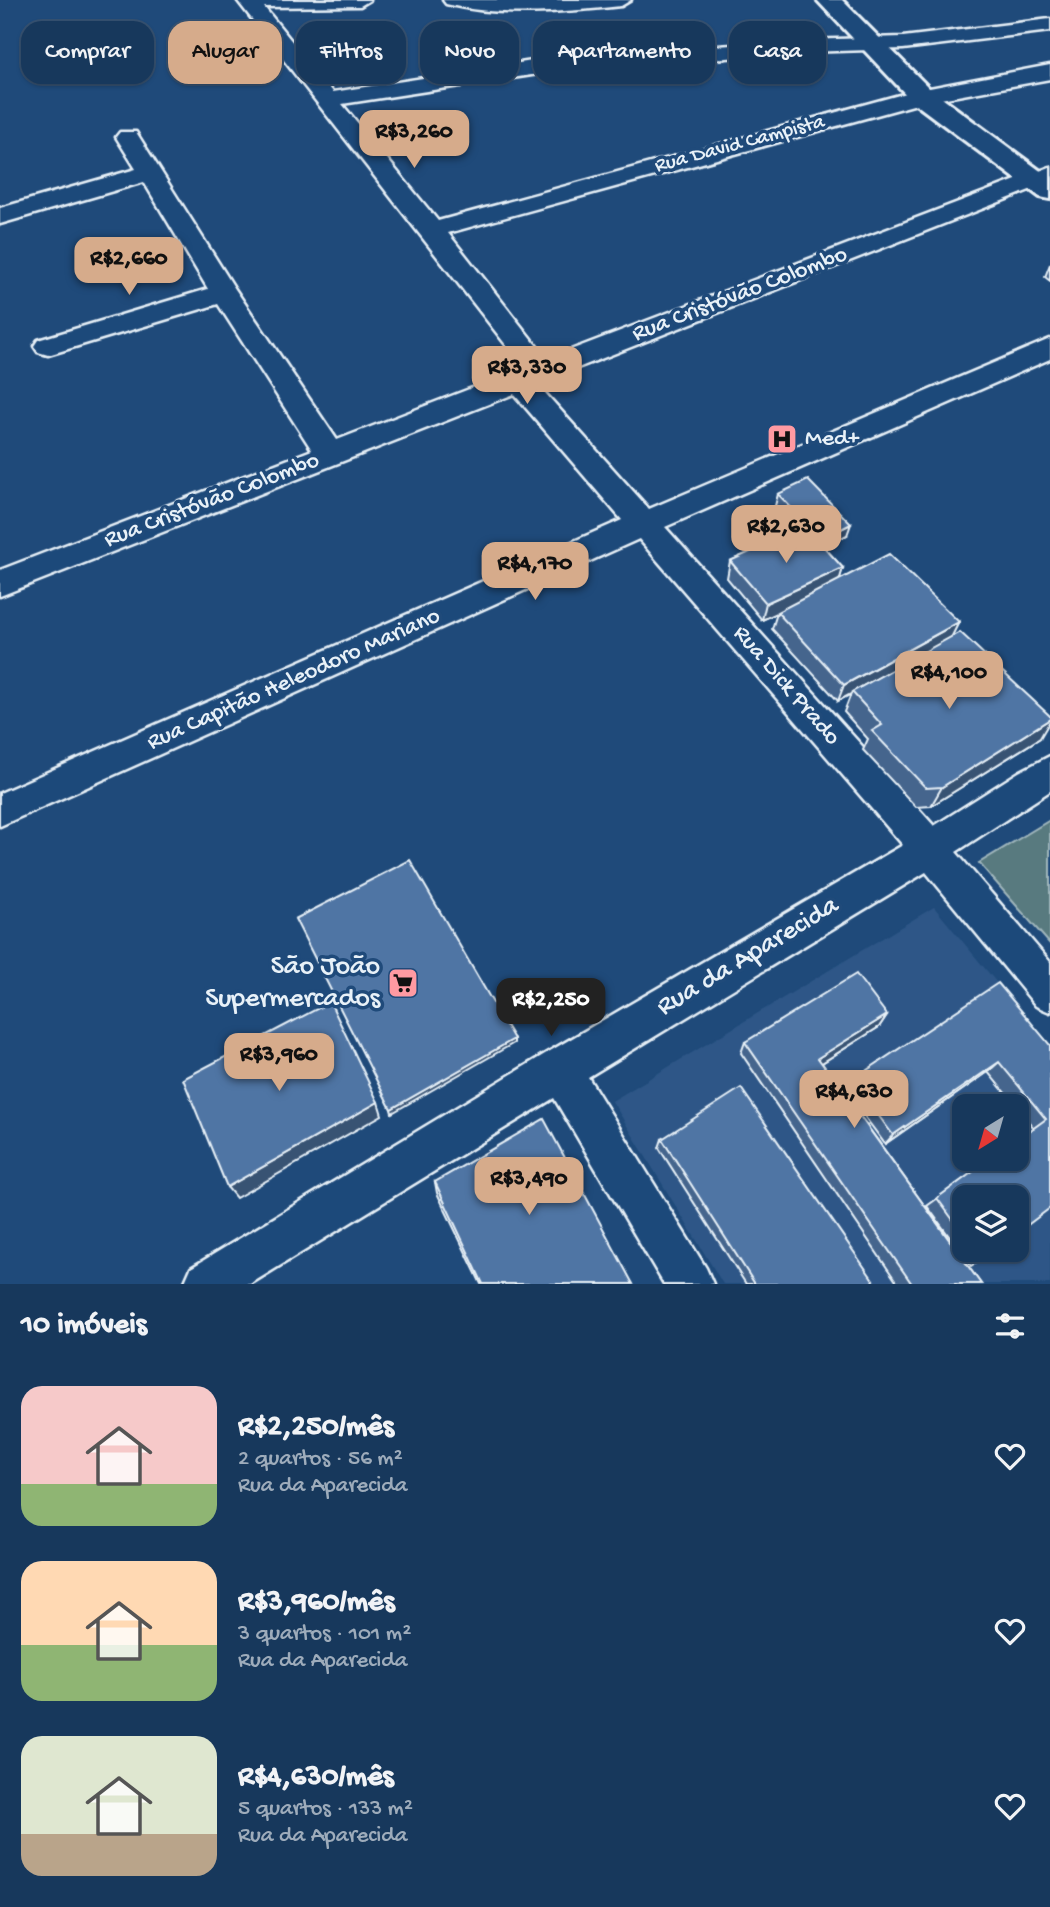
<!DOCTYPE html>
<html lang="pt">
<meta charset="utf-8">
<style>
body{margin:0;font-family:"Gochi Hand",sans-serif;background:#244365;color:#f1f3f6;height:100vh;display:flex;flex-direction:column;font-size:26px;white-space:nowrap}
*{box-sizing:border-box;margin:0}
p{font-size:23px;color:#9eacbb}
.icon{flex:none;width:38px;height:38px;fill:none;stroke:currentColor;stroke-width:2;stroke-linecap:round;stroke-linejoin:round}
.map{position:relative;height:1284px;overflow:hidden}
.drawer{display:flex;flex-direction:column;background:#17385c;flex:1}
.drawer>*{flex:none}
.banner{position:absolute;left:21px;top:21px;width:1008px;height:63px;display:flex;gap:14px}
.needle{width:46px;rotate:217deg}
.fabs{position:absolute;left:952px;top:1094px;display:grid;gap:14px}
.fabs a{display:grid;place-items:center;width:77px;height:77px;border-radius:14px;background:#17385c;box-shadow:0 2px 5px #0004,0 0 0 2px #365272;font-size:35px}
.price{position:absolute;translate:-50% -60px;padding:0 16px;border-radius:14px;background:#d6ab8b;color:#111;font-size:23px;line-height:46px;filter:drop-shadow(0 2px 4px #0008)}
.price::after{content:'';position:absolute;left:50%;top:42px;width:21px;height:16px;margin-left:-10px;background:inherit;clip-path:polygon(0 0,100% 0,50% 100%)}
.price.active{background:#222;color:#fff}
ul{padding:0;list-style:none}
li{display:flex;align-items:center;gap:21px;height:175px;padding:0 21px}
li span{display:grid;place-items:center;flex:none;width:196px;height:140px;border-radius:21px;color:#555}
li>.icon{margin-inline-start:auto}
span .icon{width:84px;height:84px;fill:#fffc;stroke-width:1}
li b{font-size:30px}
h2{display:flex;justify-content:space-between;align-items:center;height:84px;padding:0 21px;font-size:30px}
.tag{padding:0 24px;border-radius:21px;background:#17385c;box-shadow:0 2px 5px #0004,0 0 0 2px #365272;font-size:24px;line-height:63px}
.tag.active{background:#d6ab8b;color:#111}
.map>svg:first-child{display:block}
.built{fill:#2e5787;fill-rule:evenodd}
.green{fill:#587a7f;stroke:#a0b6bc;stroke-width:2}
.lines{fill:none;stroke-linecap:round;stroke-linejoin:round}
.street-casing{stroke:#e8f1f8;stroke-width:5}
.secondary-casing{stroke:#e8f1f8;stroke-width:6}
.street{fill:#1f4a7a;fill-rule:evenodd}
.secondary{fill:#1f4a7a;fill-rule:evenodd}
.wall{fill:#45658d;stroke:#e8f1f8;stroke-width:2}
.shaded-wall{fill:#385273;stroke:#e8f1f8;stroke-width:2}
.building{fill:#5075a4;stroke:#e8f1f8;stroke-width:2}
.labels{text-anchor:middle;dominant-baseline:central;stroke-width:7;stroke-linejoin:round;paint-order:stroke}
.far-street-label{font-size:21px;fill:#e8f1f8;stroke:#1f4a7a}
.street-label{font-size:24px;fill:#e8f1f8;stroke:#1f4a7a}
.poi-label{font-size:24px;fill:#e8f1f8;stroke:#1f4a7a;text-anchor:start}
.near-street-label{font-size:28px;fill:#e8f1f8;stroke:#1f4a7a}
.near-poi-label{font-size:28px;fill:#e8f1f8;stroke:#1f4a7a;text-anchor:end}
</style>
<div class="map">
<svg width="1050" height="1284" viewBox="0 0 1050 1284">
<rect width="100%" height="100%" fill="#1f4a7a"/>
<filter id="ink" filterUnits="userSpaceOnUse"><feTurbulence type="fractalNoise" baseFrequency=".0143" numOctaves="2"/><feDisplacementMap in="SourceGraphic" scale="14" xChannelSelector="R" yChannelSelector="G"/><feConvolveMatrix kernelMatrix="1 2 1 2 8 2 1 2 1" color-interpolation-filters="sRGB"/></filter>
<g filter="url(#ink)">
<path class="built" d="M934,907L1050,1047V1284H723L612,1101ZM964,1106H1017V1158H964ZM964,1197H1017V1250H964Z"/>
<path class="green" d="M1050,820V944L979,863Z"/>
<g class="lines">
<g class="street-casing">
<path id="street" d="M237,0H370L360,6L264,7L333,92L558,57L804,40L903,37L1050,19V31L903,49L804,52L558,71L342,104L438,221L914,91L1050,65V79L924,102L448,233L547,359L1050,167V182L537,384L649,509L1050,339V359L665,527L934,826L1019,772L1050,756V791L956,852L1050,962V1012L1036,1006L926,872L588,1077L706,1268L713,1284H664L554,1098L250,1284H184L191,1268L545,1054L903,845L639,539L0,826V793L622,520L514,394L0,596V570L312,450L218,304L48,355L38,352L34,346L38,340L208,289L144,182L0,224V208L136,169L116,137L120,132H136L235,289L337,440L524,368Z
M443,0H631L621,6C564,12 502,18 446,4Z"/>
</g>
<g class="secondary-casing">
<path id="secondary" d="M817,0H842L931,90L1050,178V199L1040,197L913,102Z"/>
</g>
<use href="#street" class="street"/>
<use href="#secondary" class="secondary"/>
</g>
<path class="wall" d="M1050,264V281L1045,277Z
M778,494L847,535L824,547L843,568L839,580L952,636L1040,738L931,806L916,807L863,750L868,739L844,712L851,694L838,701L772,629L777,613L762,620L727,578L730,561L798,531L775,506Z
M887,1015L879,1027L822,1063L981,1284H898L741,1053L745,1042Z
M1050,1045V1208L964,1197V1250H995L971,1266L927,1206L1034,1128L988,1072L885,1144L845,1090L852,1080Z
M662,1139L876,1284H746L659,1148Z
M435,1182L633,1284H481L437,1193Z"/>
<path class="shaded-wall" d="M851,524L847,535L817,550L821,539Z
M843,568L838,585L762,620L766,603Z
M959,622L951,638L852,692L851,694L838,701L844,685Z
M1050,719V721L1040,738L931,806L942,787Z
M887,1015L879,1027L812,1069L818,1058Z
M514,1039V1043L392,1113L391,1109Z
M999,1062L988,1072L885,1144L893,1135Z
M378,1102L382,1115L236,1198L227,1187Z"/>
<path class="building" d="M808,480L851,524L821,539L778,494Z
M806,527L843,568L766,603L730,561Z
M889,554L959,622L844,685L777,612Z
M960,632L1050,716V719L942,787L926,788L872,731L882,725L852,692Z
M410,860L514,1039L391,1109L295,919Z
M856,974L887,1015L818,1058L981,1284H912L745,1042Z
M998,983L1050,1045V1208L1017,1233V1197H964V1235L937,1198L992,1158H1017V1140L1046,1119L999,1062L893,1135L852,1080Z
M330,1002L378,1102L227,1187L183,1079Z
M741,1088L876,1284H755L662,1139Z
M544,1119L633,1284H483L435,1182Z
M975,1250H995L982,1259Z"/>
</g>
<defs>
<g id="hospital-square" transform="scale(1.575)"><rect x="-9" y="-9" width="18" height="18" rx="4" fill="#ff9aa2" stroke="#1f4a7a"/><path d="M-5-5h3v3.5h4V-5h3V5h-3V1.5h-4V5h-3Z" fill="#111"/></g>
<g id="supermarket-square" transform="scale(1.575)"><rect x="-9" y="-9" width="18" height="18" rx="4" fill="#ff9aa2" stroke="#1f4a7a"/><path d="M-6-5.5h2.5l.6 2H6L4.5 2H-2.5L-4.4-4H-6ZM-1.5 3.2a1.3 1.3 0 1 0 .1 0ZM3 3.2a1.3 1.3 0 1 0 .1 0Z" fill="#111"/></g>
</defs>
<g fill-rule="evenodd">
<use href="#hospital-square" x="782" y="439"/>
<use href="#supermarket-square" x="403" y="983"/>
</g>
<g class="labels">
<g class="far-street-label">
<text transform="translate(740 145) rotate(-15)">Rua David Campista</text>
</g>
<g class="street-label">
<text transform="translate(740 295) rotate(-21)">Rua Cristóvão Colombo</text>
<text transform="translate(212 501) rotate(-21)">Rua Cristóvão Colombo</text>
<text transform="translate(294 680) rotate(-24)">Rua Capitão Heleodoro Mariano</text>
<text transform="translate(786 686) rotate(49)">Rua Dick Prado</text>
</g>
<g class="poi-label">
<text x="805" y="439">Med+</text>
</g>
<g class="near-street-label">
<text transform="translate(748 957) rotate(-31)">Rua da Aparecida</text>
</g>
<g class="near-poi-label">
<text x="380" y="967">São João<tspan x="380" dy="32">Supermercados</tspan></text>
</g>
</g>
</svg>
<div class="fabs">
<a><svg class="needle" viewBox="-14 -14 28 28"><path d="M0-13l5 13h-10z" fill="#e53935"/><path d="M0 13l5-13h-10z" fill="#9eacbb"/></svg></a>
<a><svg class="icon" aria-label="layers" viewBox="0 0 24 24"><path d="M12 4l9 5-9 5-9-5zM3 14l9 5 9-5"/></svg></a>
</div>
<b class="price" style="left:414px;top:170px">R$3,260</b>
<b class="price" style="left:129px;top:297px">R$2,660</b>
<b class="price" style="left:527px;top:406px">R$3,330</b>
<b class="price" style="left:786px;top:565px">R$2,630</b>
<b class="price" style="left:535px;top:602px">R$4,170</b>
<b class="price" style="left:949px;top:711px">R$4,100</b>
<b class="price active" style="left:551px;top:1038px">R$2,250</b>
<b class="price" style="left:279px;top:1093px">R$3,960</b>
<b class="price" style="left:854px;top:1130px">R$4,630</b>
<b class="price" style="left:529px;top:1217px">R$3,490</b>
<div class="banner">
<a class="tag">Comprar</a>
<a class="tag active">Alugar</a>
<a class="tag">Filtros</a>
<a class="tag">Novo</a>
<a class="tag">Apartamento</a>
<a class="tag">Casa</a>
</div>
</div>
<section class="drawer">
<h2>10 imóveis<svg class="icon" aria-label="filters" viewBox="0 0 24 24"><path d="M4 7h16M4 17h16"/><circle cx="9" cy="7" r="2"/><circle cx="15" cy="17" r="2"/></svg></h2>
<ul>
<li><span style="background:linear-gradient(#f6c9c9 70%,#8fb573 0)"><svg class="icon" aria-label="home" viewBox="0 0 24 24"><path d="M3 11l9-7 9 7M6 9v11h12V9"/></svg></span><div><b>R$2,250/mês</b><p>2 quartos · 56 m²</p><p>Rua da Aparecida</p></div><svg class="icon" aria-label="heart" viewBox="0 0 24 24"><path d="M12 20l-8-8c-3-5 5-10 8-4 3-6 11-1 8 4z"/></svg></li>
<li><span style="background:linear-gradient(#ffd9b3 60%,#8fb573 0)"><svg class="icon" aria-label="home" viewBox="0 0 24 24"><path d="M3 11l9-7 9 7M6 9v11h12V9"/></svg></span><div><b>R$3,960/mês</b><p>3 quartos · 101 m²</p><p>Rua da Aparecida</p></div><svg class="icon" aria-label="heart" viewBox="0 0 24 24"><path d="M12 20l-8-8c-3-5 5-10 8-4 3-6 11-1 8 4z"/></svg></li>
<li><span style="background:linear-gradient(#dfe7d0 70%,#b9a48a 0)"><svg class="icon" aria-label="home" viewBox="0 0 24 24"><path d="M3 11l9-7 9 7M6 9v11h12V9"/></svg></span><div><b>R$4,630/mês</b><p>5 quartos · 133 m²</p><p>Rua da Aparecida</p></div><svg class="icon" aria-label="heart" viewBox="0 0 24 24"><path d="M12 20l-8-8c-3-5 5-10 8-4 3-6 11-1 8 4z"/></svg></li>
</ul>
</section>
